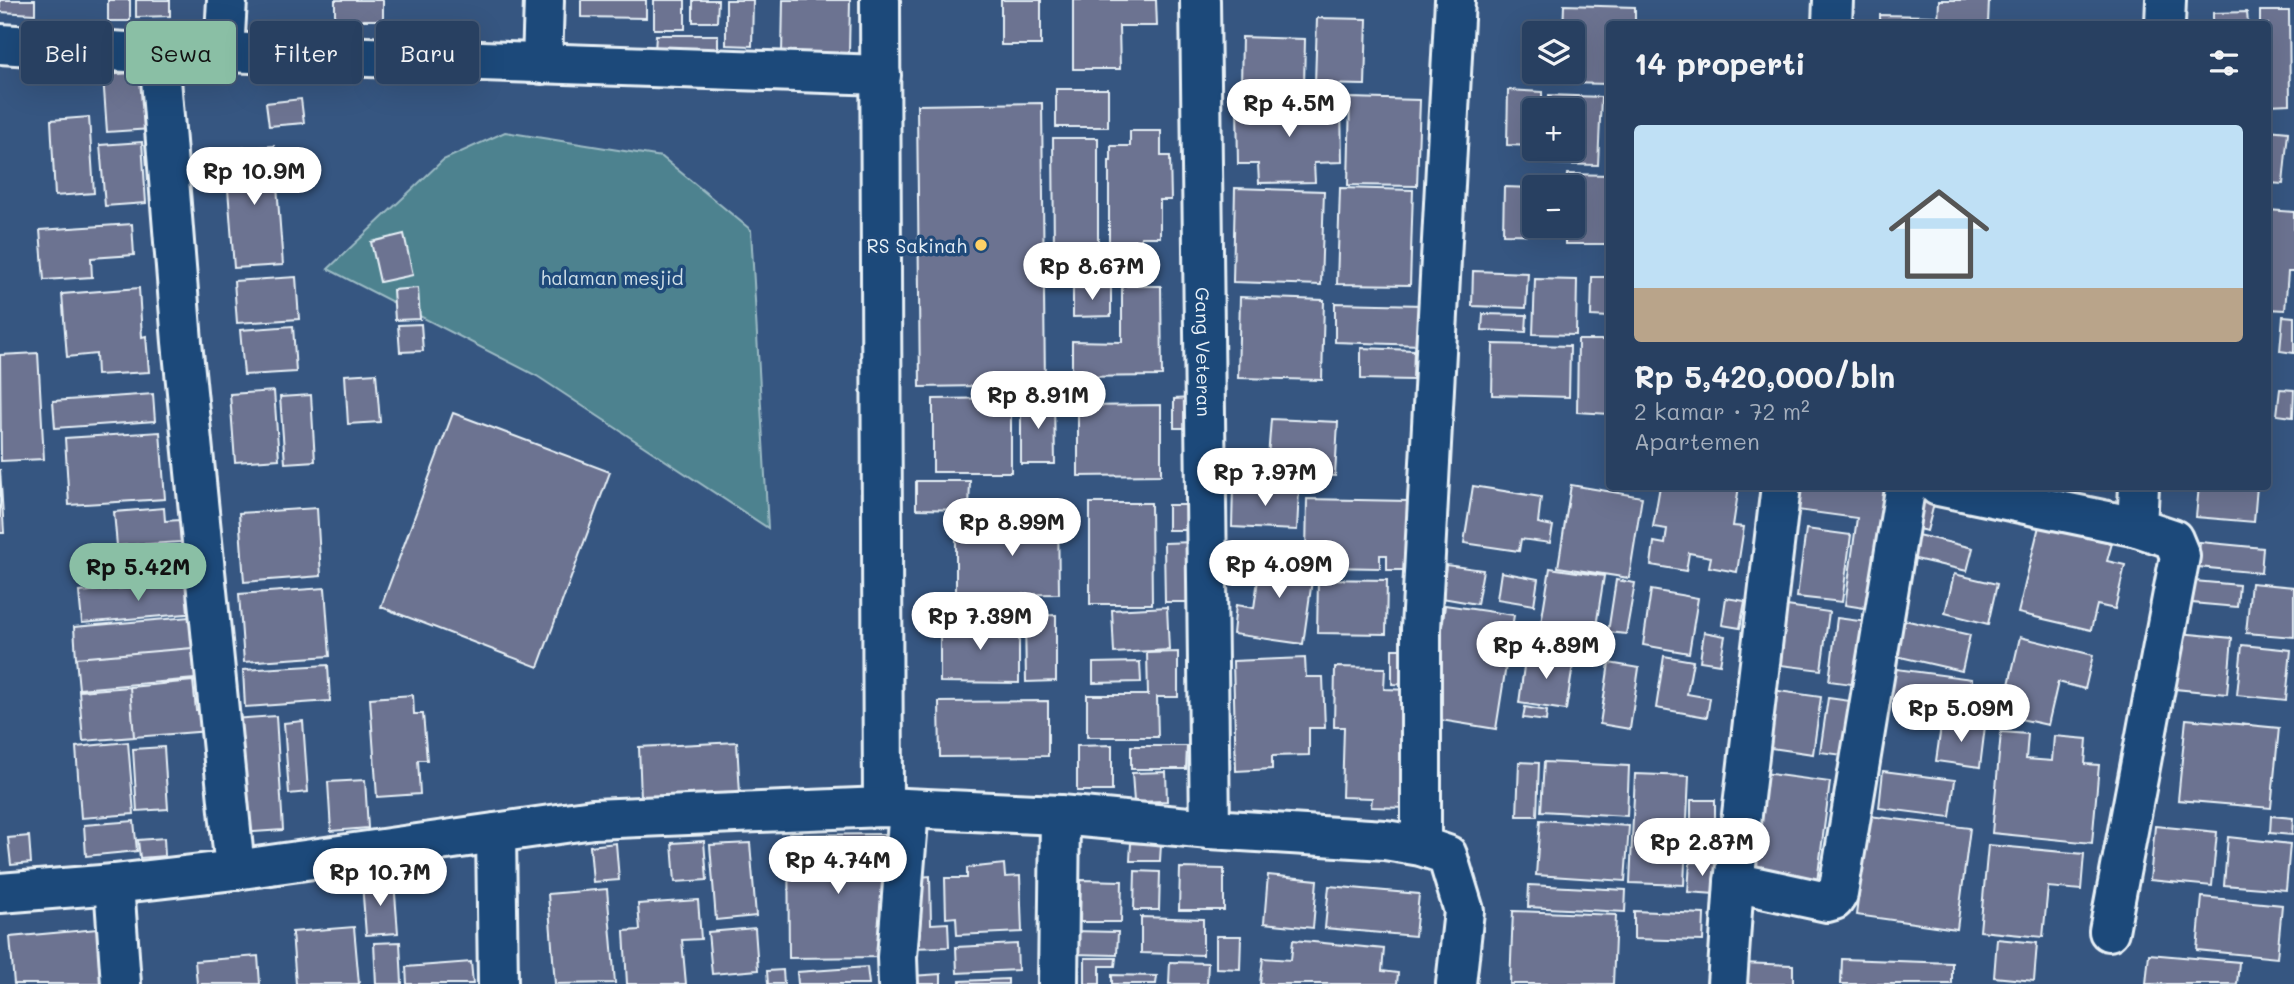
<!DOCTYPE html>
<html lang="id">
<meta charset="utf-8">
<style>
body{margin:0;font-family:Mali,sans-serif;background:#344b6a;color:#f1f3f6;height:100vh;display:flex;flex-direction:column;font-size:26px;white-space:nowrap}
*{box-sizing:border-box;margin:0}
p{font-size:23px;color:#a5afbd}
.icon{flex:none;width:38px;height:38px;fill:none;stroke:currentColor;stroke-width:2;stroke-linecap:round;stroke-linejoin:round}
.map{position:relative;flex:1;overflow:hidden}
.panel{position:absolute;left:1606px;top:21px;width:665px;height:469px;display:flex;flex-direction:column;background:#284061;border-radius:7px;box-shadow:0 7px 28px #0002,0 0 0 2px #445976}
.panel>*{flex:none}
.hud{position:absolute;left:21px;top:21px;width:665px;height:63px;display:flex;gap:14px}
.tools{position:absolute;left:1522px;top:21px;display:grid;gap:14px}
.tools a{display:grid;place-items:center;width:63px;height:63px;border-radius:7px;background:#284061;box-shadow:0 7px 28px #0002,0 0 0 2px #445976;font-size:35px}
.price{position:absolute;translate:-50% -60px;padding:0 16px;border-radius:24px;background:#fff;color:#222;font-size:23px;line-height:46px;filter:drop-shadow(0 2px 4px #0008)}
.price::after{content:'';position:absolute;left:50%;top:42px;width:21px;height:16px;margin-left:-10px;background:inherit;clip-path:polygon(0 0,100% 0,50% 100%)}
.price.current{background:#8abfa5;color:#111}
ul{padding:0;list-style:none}
li{display:grid;align-content:center;gap:14px;height:371px;padding:0 28px}
li+li{border-top:2px solid #445976}
li span{display:grid;place-items:center;height:217px;border-radius:7px;color:#555}
li>.icon{margin-inline-start:auto}
span .icon{width:126px;height:126px;fill:#fffc;stroke-width:1}
li b{font-size:30px}
h2{display:flex;justify-content:space-between;align-items:center;height:84px;padding:0 28px;font-size:30px}
.chip{padding:0 24px;border-radius:7px;background:#284061;box-shadow:0 7px 28px #0002,0 0 0 2px #445976;font-size:24px;line-height:63px}
.chip.current{background:#8abfa5;color:#111}
.map>svg:first-child{display:block}
.green{fill:#4e828f;stroke:#9bbac4;stroke-width:2}
.building{fill:#6c7391;stroke:#e8f1f8;stroke-width:2}
.lines{fill:none;stroke-linecap:round;stroke-linejoin:round}
.minor-casing{stroke:#e8f1f8;stroke-width:44}
.minor{stroke:#1f4a7a;stroke-width:38}
.poi-dot{fill:#ffd166;stroke:#1f4a7a;stroke-width:2.5}
.labels{text-anchor:middle;dominant-baseline:central;stroke-width:7;stroke-linejoin:round;paint-order:stroke}
.poi-label{font-size:19px;fill:#e8f1f8;stroke:#1f4a7a;text-anchor:end}
.park-label{font-size:19px;fill:#d1e0e8;stroke:#1f4a7a}
.street-label{font-size:19px;fill:#e8f1f8;stroke:#1f4a7a}
</style>
<div class="map">
<svg width="2294" height="984" viewBox="0 0 2294 984">
<rect width="100%" height="100%" fill="#365681"/>
<filter id="ink" filterUnits="userSpaceOnUse"><feTurbulence type="fractalNoise" baseFrequency=".0143" numOctaves="2"/><feDisplacementMap in="SourceGraphic" scale="14" xChannelSelector="R" yChannelSelector="G"/><feConvolveMatrix kernelMatrix="1 2 1 2 8 2 1 2 1" color-interpolation-filters="sRGB"/></filter>
<g filter="url(#ink)">
<path class="green" d="M505,132L662,157L751,230L768,528L537,376L328,269L443,160Z"/>
<path class="building" d="M0,0H35V14L0,12Z
M108,0H130V21H108Z
M136,0H170V16L136,17Z
M335,0H383V20H335Z
M581,0H646V18L581,17Z
M654,0H685V29H654Z
M693,0H718L717,22H693Z
M726,0H753L752,46L726,45Z
M783,0H850L849,54H782Z
M1001,0H1041V45H1001Z
M1073,0H1156L1157,26H1119L1120,69H1073Z
M1939,0H1989L1988,24H1938Z
M1564,5L1635,7V24H1610V84L1562,83V72H1573V33H1563Z
M2260,11H2289L2290,104L2268,105V24H2260Z
M2247,12L2248,24H2213V13Z
M1880,15L1934,16V24H1880Z
M1317,18L1367,19L1365,85L1315,84Z
M656,35H718V52L655,51Z
M1242,37L1305,39L1304,87L1241,85Z
M147,72L151,129L107,132L103,75Z
M1056,89H1108V127H1056Z
M1508,90L1542,92V110H1535V146L1507,145Z
M1549,95L1601,97L1598,165L1548,164V149H1573V110H1549Z
M1350,98L1420,100L1417,186L1348,185Z
M301,99L304,123L269,126L266,103Z
M1042,103L1045,385L920,387L917,105Z
M1341,103L1342,162L1314,163L1315,182L1259,183L1258,164H1238L1237,104Z
M89,117L94,193L55,196L51,120Z
M2268,130L2288,132L2283,184L2268,183Z
M1130,131H1161V156H1170L1171,200H1160V237H1141V248H1109V161H1111V146H1130Z
M1053,138H1098V251H1054Z
M142,142L146,203L105,206L100,145Z
M274,146L283,265L234,268L225,149Z
M1567,174L1610,175V244H1565V226H1573V187H1566Z
M1504,187L1535,188V226H1558V235L1503,234Z
M1235,188L1324,191L1321,285L1233,282Z
M1340,188L1413,190L1410,285L1337,284Z
M2268,210L2294,212V272H2288L2285,310L2268,309Z
M132,224L134,255L91,258L92,277L44,280L40,230Z
M404,234L413,275L380,282L371,242Z
M1473,271L1528,273L1526,308L1472,306Z
M296,277L299,319L237,323L234,281Z
M1592,277H1610V317L1591,316Z
M1535,279L1577,280L1576,335L1533,334Z
M1122,286H1161L1162,376L1072,377V341L1122,342Z
M139,288L142,337L146,336L149,372L97,375L96,354L67,357L62,294Z
M418,288L420,319L395,320L393,290Z
M1073,288H1111V316L1073,317Z
M1240,297L1324,300L1322,380L1238,378Z
M1335,303L1423,305L1421,345L1335,342Z
M1483,314L1527,315L1526,332L1482,330Z
M2283,316L2294,317V353L2280,351Z
M421,324L423,351L400,352L398,325Z
M293,326L296,372L244,375L240,330Z
M1578,340H1610V414L1577,412Z
M1493,344L1570,346L1569,397L1492,395Z
M1361,348L1414,350L1413,380L1361,379Z
M38,353L44,459L1,461L0,355Z
M376,373L380,422L348,424L345,375Z
M2280,389L2294,390L2293,417L2277,415Z
M274,391L279,459L235,462L230,394Z
M153,394L155,421L55,428L53,401Z
M311,395L315,461L285,463L280,397Z
M1021,397L1054,398L1055,464H1021Z
M1011,398V472H933V399Z
M1192,398V428H1174V399Z
M1161,405V475L1078,476V406Z
M453,413L610,472L538,667L381,607Z
M1271,419L1338,422L1335,476L1267,471Z
M160,432L165,499L69,505L65,438Z
M0,469L4,533H0Z
M916,481H970L969,510L916,509Z
M1571,485L1642,497L1629,578L1558,567Z
M1473,486L1541,497L1538,523L1553,526L1550,543L1521,539L1519,551L1464,543Z
M1660,486H1739L1733,526L1744,527L1737,572L1709,567L1711,557L1689,553L1686,571L1651,565L1654,542L1665,544L1667,529L1653,527Z
M1800,486H1894L1877,610L1845,605L1857,518L1797,510Z
M2199,486H2257L2254,522L2196,517Z
M1233,487L1299,490L1297,530L1232,527Z
M1917,496L1935,500L1927,531L1909,527Z
M1307,499L1408,501V543L1416,570H1387V555H1380V568L1326,567V553H1306Z
M1090,503H1151L1152,604H1090Z
M1168,505H1195L1194,530H1168Z
M164,508L165,521L180,520L181,542L117,546L114,512Z
M317,508L321,576L244,582L239,513Z
M1012,508H1058L1059,594L956,595V536L1013,535Z
M2039,526L2112,543L2107,561L2125,565L2115,609L2097,605L2091,630L2018,613Z
M1806,529L1851,535L1842,602L1797,597Z
M1909,533L1973,548L1967,571L1903,556Z
M1194,542V602H1165L1164,543Z
M2200,542L2263,548L2261,573L2198,567Z
M181,548L184,581L102,588L99,555Z
M1262,551L1315,559L1303,644L1233,634L1236,605L1254,608Z
M1446,565L1483,570L1477,604L1442,598Z
M1550,568L1604,576L1594,639L1540,630Z
M1501,572L1538,579L1534,605L1497,599Z
M1954,574L1997,584L1988,624L1945,613Z
M1318,579L1387,580L1386,634L1317,633Z
M1616,580L1635,583L1626,634L1608,632Z
M2194,581L2239,585L2237,607L2192,603Z
M194,582L197,613L82,623L79,592Z
M2251,583L2294,587V637L2246,633Z
M325,588L330,656L244,662L239,594Z
M1651,590L1698,598L1689,653L1643,645Z
M1726,598L1745,601L1740,628L1722,625Z
M1445,605L1514,615L1496,729L1428,718L1433,620L1443,622Z
M1780,605L1829,612L1821,670L1772,664Z
M1167,607L1169,650L1114,653L1112,610Z
M1056,615V681L1026,682L1025,616Z
M201,616L204,647L76,658L74,627Z
M1837,618L1875,623L1866,686L1829,681Z
M1904,620L1970,635L1962,671L1896,656Z
M940,622H1019V683L940,682Z
M1704,632L1725,636L1720,664L1700,661Z
M2179,633L2232,638L2227,694L2175,689Z
M2020,637L2093,655L2085,689L2058,682L2048,725L2002,715Z
M2242,645L2291,650L2286,700L2237,695Z
M204,647L207,678L79,689L76,658Z
M1392,649H1416V685L1392,684Z
M1178,652V697H1157L1158,737H1087V695H1148L1147,653Z
M1526,652L1574,659L1566,710L1519,703Z
M1664,656L1693,661L1687,694L1710,698L1707,717L1656,708Z
M1305,658L1306,677H1323L1325,728H1309V755L1272,756V769L1236,771L1233,661Z
M1140,662L1141,682L1093,683V663Z
M1609,663L1639,668L1630,729L1600,724Z
M328,665L330,701L245,707L243,670Z
M1335,667L1385,668L1384,689L1410,690L1407,808L1371,807L1372,798L1342,797L1344,727H1334Z
M1889,668L1972,679L1969,709L1885,698Z
M193,681L196,710H208L209,731L134,737L130,687Z
M130,687L134,737L83,741L79,691Z
M1765,689L1821,697L1813,754L1757,746Z
M413,695L414,714H423L427,760H418L420,794L377,797L370,698Z
M1828,698L1858,702L1850,756L1820,752Z
M1048,701V756L940,757L939,702Z
M1525,707L1547,711L1546,721L1523,718Z
M276,716L283,830L240,833L233,719Z
M2186,719L2279,728L2271,808L2178,800Z
M1942,720L1985,726L1980,767L1936,761Z
M303,721L308,792L289,794L284,723Z
M2001,732L2028,734L2026,759L2052,761L2054,736L2087,739L2085,764L2099,765L2092,843L1992,833Z
M128,742L134,814L81,818L76,747Z
M737,742L740,794L641,798L639,747Z
M1112,745V791H1077V746Z
M1131,746H1187L1186,769H1131Z
M164,747L168,809L137,811L133,749Z
M1519,762L1539,763L1537,816H1517Z
M1544,762L1629,766L1627,816L1541,811Z
M1883,771L1955,780L1950,817L1879,808Z
M1166,772L1167,801L1134,802L1132,773Z
M1756,772L1830,782L1817,882L1743,872Z
M1635,774L1689,776L1684,885L1630,883Z
M365,780L368,828L331,831L328,782Z
M1691,800H1715V840L1691,841Z
M1869,816L1970,828L1957,929L1856,915Z
M2271,816L2293,818L2292,835L2270,833Z
M1540,820L1629,826L1625,881L1536,875Z
M134,821L137,851L86,856L84,825Z
M2155,826L2217,832L2212,886L2150,880Z
M886,834L887,957L789,958L788,835Z
M29,836L31,863L11,865L8,838Z
M2228,837L2290,844L2286,890L2224,885Z
M164,838L165,856L140,858L138,840Z
M704,841L707,880L675,882L672,843Z
M616,843L619,880L593,882L590,846Z
M750,843L756,916L716,920L710,845Z
M1131,843L1161,844L1160,861H1130Z
M1988,845L2084,854L2081,890L2048,887L2043,937L1980,931Z
M1690,862L1716,863L1715,894L1688,892Z
M1004,864L1005,877L1020,876L1022,932L957,935L956,917L946,918L945,878H967V868Z
M1180,868L1224,869V910H1179Z
M1135,871L1160,872L1159,910H1134Z
M1268,875L1317,880L1313,928L1264,923Z
M930,876L931,924L948,923L949,947L909,948L910,878Z
M1081,880L1122,881L1121,922H1080Z
M394,881L398,933L366,935L362,883Z
M1529,885L1626,890L1625,912L1528,907Z
M1329,886L1419,894L1415,936L1325,928Z
M607,889L615,983L555,984L548,894Z
M2202,897L2282,905L2277,958L2197,950Z
M698,900L701,939L682,940L686,984H627L624,931L640,930L638,904Z
M1513,911L1616,915L1613,984H1510Z
M1634,911L1704,914L1703,941L1634,939Z
M1141,917L1203,919V955L1141,953Z
M354,927L359,984H296L292,932Z
M108,928L113,984H14L10,937Z
M755,928L758,970L712,974L708,932Z
M1071,931L1118,932L1117,955L1071,954Z
M1216,936H1241L1240,969L1216,968Z
M1997,939L2037,943L2034,981L1994,977Z
M1293,940L1384,949L1382,971L1398,973L1397,984H1260L1263,958L1291,960Z
M400,942L402,984H376L374,943Z
M1017,944L1018,970L957,973L956,947Z
M2149,954L2239,962L2237,984H2146Z
M258,956L260,984H197L195,961Z
M1085,958H1116L1115,966H1100V984H1085Z
M1842,959L1952,963V984H1841Z
M471,962L473,984H407L406,967Z
M1170,962L1208,963L1207,984H1169Z
M1740,963L1793,965V984H1739Z
M867,967L869,984H798L797,972Z
M783,970L784,984H768L767,971Z
M941,974V984H911V976Z
M1112,975L1157,976L1156,984H1112Z
M1008,979V984H960V981Z"/>
<g class="lines">
<g class="minor-casing">
<g id="minor">
<path d="M880,0L883,807"/>
<path id="s1" d="M1200,0L1210,829"/>
<path d="M1832,24L1833,0"/>
<path d="M2165,24L2166,0"/>
<path d="M0,44L159,54L224,52L881,75"/>
<path d="M224,52L227,0"/>
<path d="M159,54L182,342L235,870"/>
<path d="M542,64L544,0"/>
<path d="M1938,486L2137,527"/>
<path d="M496,833L498,984"/>
<path d="M1421,846V629L1455,0"/>
<path d="M1734,882L1781,486"/>
<path d="M114,884L121,984"/>
<path d="M0,893L114,884L235,870L593,819L883,807L1060,815L1210,829L1385,840L1421,846L1447,855L1464,911L1456,984"/>
<path d="M2109,931L2180,556L2173,539L2137,527L2139,486"/>
<path d="M898,984L897,957L909,809"/>
<path d="M1058,984L1060,815"/>
<path d="M1727,984L1734,882L1827,902L1834,900L1838,894L1905,490L1909,486"/>
</g>
</g>
<use href="#minor" class="minor"/>
</g>
</g>
<circle class="poi-dot" cx="981" cy="245" r="7"/>
<g class="labels">
<g class="poi-label">
<text x="967" y="245">RS Sakinah</text>
</g>
<g class="park-label">
<text x="612" y="277">halaman mesjid</text>
</g>
<g class="street-label">
<text stroke="none"><textPath href="#s1" startOffset="352">Gang Veteran</textPath></text>
</g>
</g>
</svg>
<div class="tools">
<a><svg class="icon" aria-label="layers" viewBox="0 0 24 24"><path d="M12 4l9 5-9 5-9-5zM3 14l9 5 9-5"/></svg></a>
<a>+</a>
<a>−</a>
</div>
<b class="price" style="left:1289px;top:139px">Rp 4.5M</b>
<b class="price" style="left:254px;top:207px">Rp 10.9M</b>
<b class="price" style="left:1092px;top:302px">Rp 8.67M</b>
<b class="price" style="left:1038px;top:431px">Rp 8.91M</b>
<b class="price" style="left:1265px;top:508px">Rp 7.97M</b>
<b class="price" style="left:1012px;top:558px">Rp 8.99M</b>
<b class="price" style="left:1279px;top:600px">Rp 4.09M</b>
<b class="price current" style="left:138px;top:603px">Rp 5.42M</b>
<b class="price" style="left:980px;top:652px">Rp 7.39M</b>
<b class="price" style="left:1546px;top:681px">Rp 4.89M</b>
<b class="price" style="left:1961px;top:744px">Rp 5.09M</b>
<b class="price" style="left:1702px;top:878px">Rp 2.87M</b>
<b class="price" style="left:838px;top:896px">Rp 4.74M</b>
<b class="price" style="left:380px;top:908px">Rp 10.7M</b>
<div class="hud">
<a class="chip">Beli</a>
<a class="chip current">Sewa</a>
<a class="chip">Filter</a>
<a class="chip">Baru</a>
</div>
<section class="panel">
<h2>14 properti<svg class="icon" aria-label="filters" viewBox="0 0 24 24"><path d="M4 7h16M4 17h16"/><circle cx="9" cy="7" r="2"/><circle cx="15" cy="17" r="2"/></svg></h2>
<ul>
<li><span style="background:linear-gradient(#bfe0f5 75%,#b9a48a 0)"><svg class="icon" aria-label="home" viewBox="0 0 24 24"><path d="M3 11l9-7 9 7M6 9v11h12V9"/></svg></span><div><b>Rp 5,420,000/bln</b><p>2 kamar · 72 m²</p><p>Apartemen</p></div></li>
</ul>
</section>
</div>
